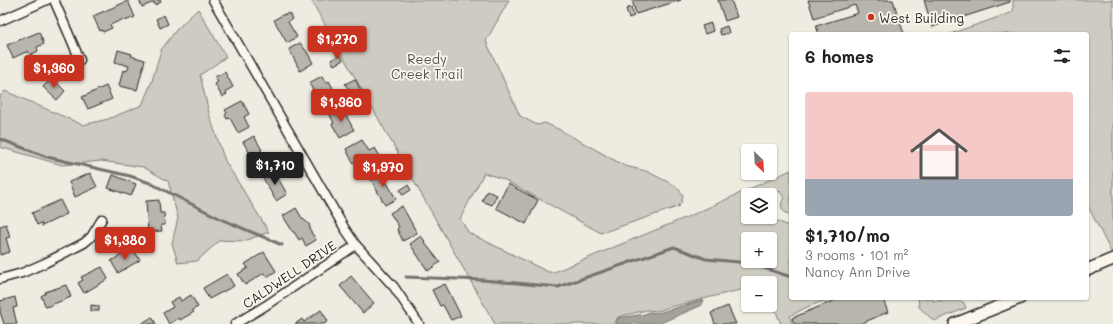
<!DOCTYPE html>
<meta charset="utf-8">
<style>
body{margin:0;font-family:Mali,sans-serif;background:#f6f6f6;color:#222;height:100vh;display:flex;flex-direction:column;font-size:15px;white-space:nowrap}
*{box-sizing:border-box;margin:0}
p{font-size:13px;color:#767676}
.icon{flex:none;width:22px;height:22px;fill:none;stroke:currentColor;stroke-width:2;stroke-linecap:round;stroke-linejoin:round}
.map{position:relative;flex:1;overflow:hidden}
.side{position:absolute;left:789px;top:32px;width:300px;height:268px;display:flex;flex-direction:column;background:#fff;border-radius:4px;box-shadow:0 1px 3px #0004}
.side>*{flex:none}
.needle{width:26px;rotate:155deg}
.fabs{position:absolute;left:741px;top:144px;display:grid;gap:8px}
.fabs a{display:grid;place-items:center;width:36px;height:36px;border-radius:4px;background:#fff;box-shadow:0 1px 3px #0004;font-size:20px}
.price{position:absolute;translate:-50% -34px;padding:0 9px;border-radius:4px;background:#c8321e;color:#fff;font-size:13px;line-height:26px;filter:drop-shadow(0 1px 2px #0008)}
.price::after{content:'';position:absolute;left:50%;top:24px;width:12px;height:9px;margin-left:-6px;background:inherit;clip-path:polygon(0 0,100% 0,50% 100%)}
.price.active{background:#222;color:#fff}
ul{padding:0;list-style:none}
li{display:grid;align-content:center;gap:8px;height:212px;padding:0 16px}
li span{display:grid;place-items:center;height:124px;border-radius:4px;color:#555}
li>.icon{margin-inline-start:auto}
span .icon{width:72px;height:72px;fill:#fffc;stroke-width:1}
li b{font-size:17px}
h2{display:flex;justify-content:space-between;align-items:center;height:48px;padding:0 16px;font-size:17px}
.map>svg:first-child{display:block}
.green{fill:#cecbc2;stroke:#7c7b76;fill-rule:evenodd}
.water{fill:#a4a29a;stroke:#74726e}
.lines{fill:none;stroke-linecap:round;stroke-linejoin:round}
.stream{stroke:#74726e;stroke-width:3}
.building{fill:#b8b5ae;stroke:#2b2b2b}
.street-casing{stroke:#2b2b2b;stroke-width:11}
.secondary-casing{stroke:#2b2b2b;stroke-width:14}
.street{stroke:#fbf7ec;stroke-width:8}
.secondary{stroke:#fbf7ec;stroke-width:11}
.poi-dot{fill:#c8321e;stroke:#fbf7ec;stroke-width:1.5}
.labels{text-anchor:middle;dominant-baseline:central;stroke-width:3.5;stroke-linejoin:round;paint-order:stroke}
.poi-label{font-size:13px;fill:#2b2b2b;stroke:#fbf7ec;text-anchor:start}
.park-label{font-size:13px;fill:#545351;stroke:#fbf7ec}
.street-label{font-size:13px;fill:#2b2b2b;stroke:#fbf7ec}
</style>
<div class="map">
<svg width="1113" height="324" viewBox="0 0 1113 324">
<rect width="100%" height="100%" fill="#eeebe0"/>
<filter id="ink" filterUnits="userSpaceOnUse"><feTurbulence type="fractalNoise" baseFrequency=".025" numOctaves="2"/><feDisplacementMap in="SourceGraphic" scale="8" xChannelSelector="R" yChannelSelector="G"/><feConvolveMatrix kernelMatrix="1 2 1 2 8 2 1 2 1" color-interpolation-filters="sRGB"/></filter>
<g filter="url(#ink)">
<path class="green" d="M311,0H509L486,41L520,116L537,125L545,123L560,130L625,166L646,171L676,186L683,195L681,203L678,205L680,206L601,233L503,179L484,173L460,219L469,233L548,272H554L692,215L791,170V214L785,213C781,208 780,204 784,198L780,191L770,195H748V204L743,206L748,208V217H768L791,227V298H832L807,307L790,316L792,324H781L770,297V283H748V288L670,307L658,311L646,310L618,317L614,324H495ZM748,239H770V261H748Z
M1013,0H1113V251L1111,252L1087,204V34H950L1013,12Z
M198,9L226,57L200,75L210,117L225,161L269,232L244,241L220,240L197,261L178,263L172,243L178,218L168,181L143,167L101,161L62,165L0,147V96L5,91L83,125L108,119L142,105L152,81L161,50L177,29Z
M918,298H931L933,301L958,300L964,303L966,308L934,321L919,307Z"/>
<path class="water" d="M703,300L700,306L658,324H653L652,322L646,324H616L618,318L645,314L649,312L658,313Z"/>
<g class="lines">
<path class="stream" d="M0,139L47,157L130,176L150,183L221,219L282,245
M406,277L483,280L558,287L674,247L706,259L749,263L791,277"/>
</g>
<path class="building" d="M139,0H160L161,2L155,5L154,2L142,7Z
M632,0H681L636,14Z
M718,0H731L737,17L725,21Z
M808,0H893L904,34H819L816,26L858,13L855,5L814,18Z
M924,0H1010V2L932,27Z
M128,1L135,17L125,21L124,19L110,25L112,28L103,32L102,30L100,31L93,16Z
M631,7L634,16L629,18L626,9Z
M289,13L292,19L288,22L297,37L287,43L274,20L284,14L285,15Z
M164,15L168,24L160,28L156,19Z
M711,23L713,31L705,34L702,26Z
M727,26L729,33L721,35L719,29Z
M39,32L44,44L37,47L38,51L30,55L28,51L13,58L7,45Z
M300,43L307,52L313,63L300,71L289,49Z
M118,50L132,54L131,56L145,60L137,90L119,86L123,70L127,71L129,66L115,62Z
M340,55L343,60L334,65L331,60Z
M225,72L233,87L226,91L227,94L222,97L215,84L218,82L215,77Z
M322,76L326,83L329,81L335,92L332,93L334,98L336,97L339,102L329,107L328,103L322,106L309,83Z
M52,78L65,91L57,100L43,87Z
M355,79L362,93L354,97L345,84Z
M106,86L112,99L88,109L82,97Z
M242,101L249,114L244,117L249,127L238,133L230,118L227,119L225,115L227,113L225,110Z
M342,108L354,130L340,138L332,124L334,123L330,115Z
M254,136L262,150L260,151L268,164L259,169L243,142Z
M362,140L369,151L375,148L381,158L361,170L357,161L353,163L346,149Z
M274,171L287,194L276,201L263,178Z
M381,172L396,199L385,205L370,178Z
M90,173L97,187L75,197L69,182Z
M113,175L136,184L131,196L108,188Z
M508,184L538,200L526,224L496,208Z
M408,185L411,190L403,195L400,190Z
M487,191L497,195L492,205L482,201Z
M60,200L67,214L42,226L41,223L37,225L32,213Z
M159,200L160,213H164L165,225H161L162,231L148,232L146,201Z
M402,206L417,233L403,241L397,229L399,227L390,213Z
M296,208L302,218L309,224L311,232L316,240L306,246L302,238L299,240L294,232H293L283,216Z
M6,224L10,237L6,238L10,252L0,255V226Z
M421,236L425,241L424,242L440,262L428,271L410,244Z
M133,249L140,260L118,273L111,261L123,254L122,252L126,250L128,252Z
M264,252L276,271L267,277L264,273L245,285L238,274L248,268L245,264Z
M102,267L108,279L84,293L78,283L83,280L81,277Z
M227,274L234,286L209,299L203,288Z
M351,276L374,303L363,313L340,286Z
M445,284L461,316L451,320L443,305L440,306L432,290Z
M66,285L71,297L46,307L41,296L46,293L45,292Z
M191,295L198,307L192,310L194,312L180,320L179,318L169,324L163,313L173,307L170,302L179,297L181,301Z
M15,297L17,307L13,308L17,324H4L0,312V301Z
M840,298H884V302L888,312L860,324H794L792,318Z
M91,305L99,306V311H91Z
M728,306L736,324H715L711,313Z
M321,310L328,321L324,324H295L302,319L304,322Z
M152,317L156,324H141Z"/>
<g class="lines">
<g class="street-casing">
<path id="street" d="M54,0L80,60
M213,0L345,229L356,245L394,287L419,324
M0,21L47,0
M0,279L22,273L45,263L84,243L91,237L102,219
M235,324L265,306L356,245"/>
</g>
<g class="secondary-casing">
<path id="secondary" d="M1087,270L1113,259
M955,324L1020,298"/>
</g>
<use href="#street" class="street"/>
<use href="#secondary" class="secondary"/>
</g>
</g>
<circle class="poi-dot" cx="871" cy="17" r="4"/>
<g class="labels">
<g class="poi-label">
<text x="879" y="17">West Building</text>
</g>
<g class="park-label">
<text x="427" y="58">Reedy<tspan x="427" dy="15">Creek Trail</tspan></text>
</g>
<g class="street-label">
<text transform="translate(289 274) rotate(-34)">CALDWELL DRIVE</text>
</g>
</g>
</svg>
<div class="fabs">
<a><svg class="needle" viewBox="-14 -14 28 28"><path d="M0-13l5 13h-10z" fill="#e53935"/><path d="M0 13l5-13h-10z" fill="#767676"/></svg></a>
<a><svg class="icon" aria-label="layers" viewBox="0 0 24 24"><path d="M12 4l9 5-9 5-9-5zM3 14l9 5 9-5"/></svg></a>
<a>+</a>
<a>−</a>
</div>
<b class="price" style="left:337px;top:60px">$1,270</b>
<b class="price" style="left:54px;top:89px">$1,360</b>
<b class="price" style="left:341px;top:123px">$1,360</b>
<b class="price active" style="left:275px;top:186px">$1,710</b>
<b class="price" style="left:383px;top:188px">$1,970</b>
<b class="price" style="left:125px;top:261px">$1,380</b>
<section class="side">
<h2>6 homes<svg class="icon" aria-label="filters" viewBox="0 0 24 24"><path d="M4 7h16M4 17h16"/><circle cx="9" cy="7" r="2"/><circle cx="15" cy="17" r="2"/></svg></h2>
<ul>
<li><span style="background:linear-gradient(#f6c9c9 70%,#9aa5b1 0)"><svg class="icon" aria-label="home" viewBox="0 0 24 24"><path d="M3 11l9-7 9 7M6 9v11h12V9"/></svg></span><div><b>$1,710/mo</b><p>3 rooms · 101 m²</p><p>Nancy Ann Drive</p></div></li>
</ul>
</section>
</div>
